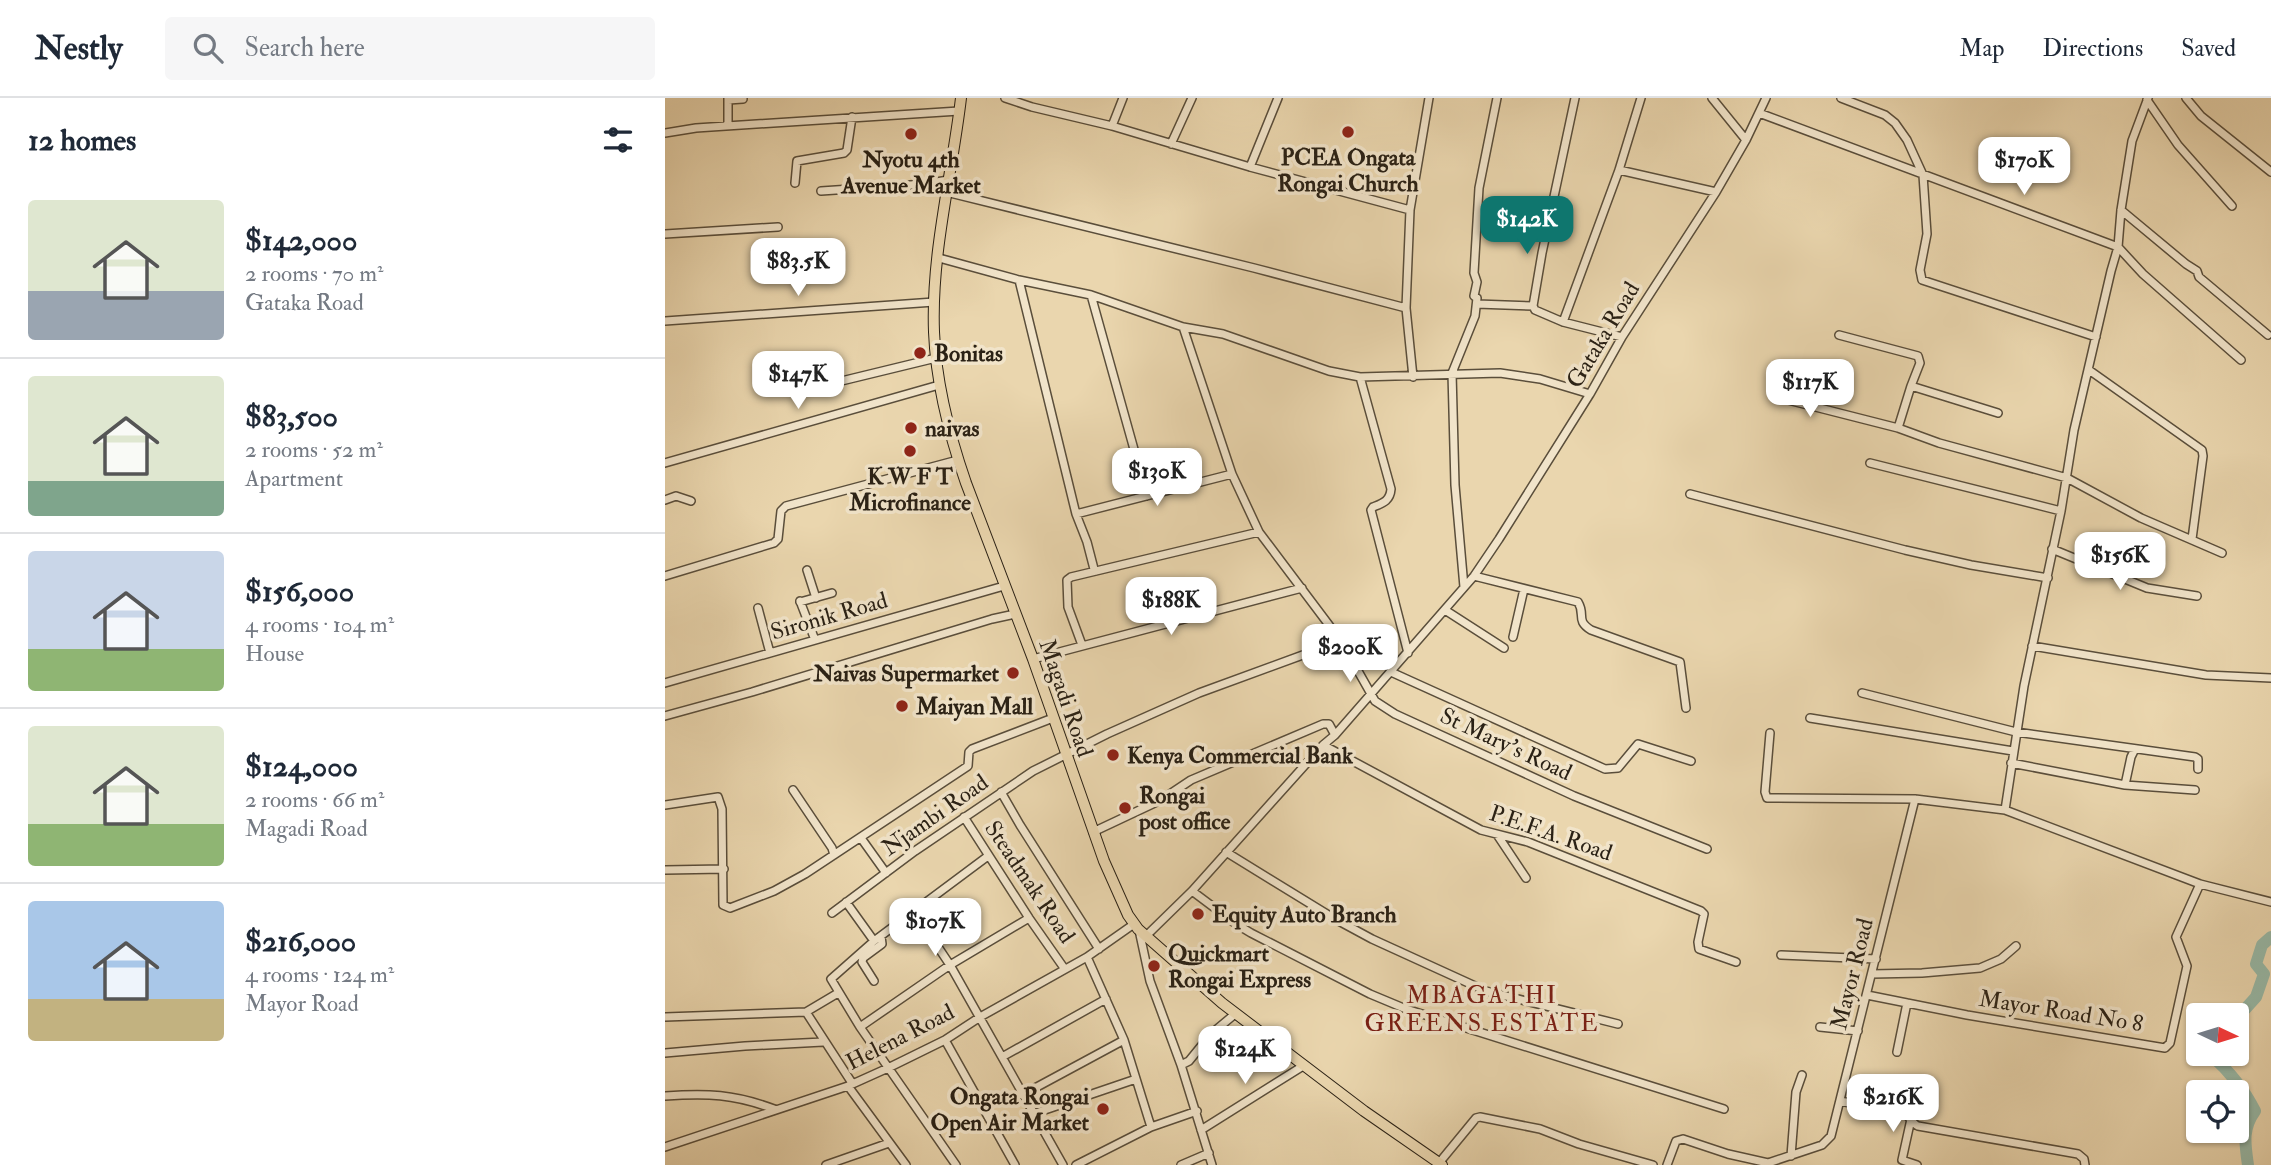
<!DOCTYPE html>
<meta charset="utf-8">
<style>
body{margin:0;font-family:"IM FELL Double Pica",serif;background:#f6f6f7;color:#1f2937;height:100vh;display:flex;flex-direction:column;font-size:26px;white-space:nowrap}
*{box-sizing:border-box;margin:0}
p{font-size:23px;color:#747a83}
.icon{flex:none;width:38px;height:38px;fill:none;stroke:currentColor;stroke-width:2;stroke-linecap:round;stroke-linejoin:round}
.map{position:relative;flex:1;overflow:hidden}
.drawer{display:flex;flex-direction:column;background:#fff;width:665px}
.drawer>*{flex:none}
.needle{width:46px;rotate:94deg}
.fabs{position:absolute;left:1521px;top:905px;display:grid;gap:14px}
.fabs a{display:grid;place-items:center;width:63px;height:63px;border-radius:7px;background:#fff;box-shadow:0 2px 5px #0004;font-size:35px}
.price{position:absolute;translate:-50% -60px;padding:0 16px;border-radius:14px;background:#fff;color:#222;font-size:23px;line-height:46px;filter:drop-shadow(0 2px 4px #0008)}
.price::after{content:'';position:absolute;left:50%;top:42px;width:21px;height:16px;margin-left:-10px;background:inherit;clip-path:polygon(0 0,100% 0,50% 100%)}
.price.on{background:#0f766e;color:#fff}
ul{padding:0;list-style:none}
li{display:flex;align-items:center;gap:21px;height:175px;padding:0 28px}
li+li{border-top:2px solid #e0e1e3}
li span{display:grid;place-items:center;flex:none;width:196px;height:140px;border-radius:7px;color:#555}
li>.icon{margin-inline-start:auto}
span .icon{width:84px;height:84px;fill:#fffc;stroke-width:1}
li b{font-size:30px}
h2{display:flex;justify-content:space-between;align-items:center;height:84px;padding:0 28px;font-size:30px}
header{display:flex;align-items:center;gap:42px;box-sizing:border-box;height:98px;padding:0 35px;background:#fff;border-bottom:2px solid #e0e1e3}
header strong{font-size:33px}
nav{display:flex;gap:38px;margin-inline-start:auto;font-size:24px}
.search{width:490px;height:63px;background:#f6f6f7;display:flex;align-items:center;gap:18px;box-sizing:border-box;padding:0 24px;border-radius:7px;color:#747a83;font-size:26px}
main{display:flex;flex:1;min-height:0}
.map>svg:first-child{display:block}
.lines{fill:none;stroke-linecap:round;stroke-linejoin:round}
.river{stroke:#98b9a7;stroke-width:12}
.minor-casing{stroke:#5a4e3b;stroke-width:10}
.highway-casing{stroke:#2a2115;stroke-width:12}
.minor{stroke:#f1e4ca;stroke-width:7}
.highway{stroke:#ead6ae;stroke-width:10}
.poi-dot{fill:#8f2418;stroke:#f1e4ca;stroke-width:2.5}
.labels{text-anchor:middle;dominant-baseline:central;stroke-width:7;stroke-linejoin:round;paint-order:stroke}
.poi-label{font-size:23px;font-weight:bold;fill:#2a2115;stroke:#f1e4ca;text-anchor:start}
.street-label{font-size:23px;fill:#2a2115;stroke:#f1e4ca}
.neighbourhood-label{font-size:24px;letter-spacing:2px;fill:#7a1f14;stroke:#f1e4ca}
</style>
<header>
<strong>Nestly</strong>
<div class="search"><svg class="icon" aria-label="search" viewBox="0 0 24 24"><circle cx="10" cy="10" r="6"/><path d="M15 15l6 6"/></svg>Search here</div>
<nav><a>Map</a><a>Directions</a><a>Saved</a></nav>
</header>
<main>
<section class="drawer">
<h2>12 homes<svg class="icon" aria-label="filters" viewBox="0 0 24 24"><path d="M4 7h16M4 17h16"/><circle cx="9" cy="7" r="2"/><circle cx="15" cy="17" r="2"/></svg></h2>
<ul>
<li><span style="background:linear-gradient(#dfe7d0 65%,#9aa5b1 0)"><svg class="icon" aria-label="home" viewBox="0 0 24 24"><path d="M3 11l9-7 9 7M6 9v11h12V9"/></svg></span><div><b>$142,000</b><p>2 rooms · 70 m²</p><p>Gataka Road</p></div></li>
<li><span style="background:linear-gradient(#dfe7d0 75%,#7fa58c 0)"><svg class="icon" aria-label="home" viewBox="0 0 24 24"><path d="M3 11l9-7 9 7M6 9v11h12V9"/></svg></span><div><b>$83,500</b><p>2 rooms · 52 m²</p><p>Apartment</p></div></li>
<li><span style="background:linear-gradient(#c9d6e8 70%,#8fb573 0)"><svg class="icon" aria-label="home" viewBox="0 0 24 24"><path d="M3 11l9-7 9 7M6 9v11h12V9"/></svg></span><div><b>$156,000</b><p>4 rooms · 104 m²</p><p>House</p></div></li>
<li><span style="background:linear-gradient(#dfe7d0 70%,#8fb573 0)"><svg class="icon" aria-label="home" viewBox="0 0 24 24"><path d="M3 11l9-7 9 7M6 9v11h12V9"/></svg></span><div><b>$124,000</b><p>2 rooms · 66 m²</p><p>Magadi Road</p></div></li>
<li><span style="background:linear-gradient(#a9c7e8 70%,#c2b280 0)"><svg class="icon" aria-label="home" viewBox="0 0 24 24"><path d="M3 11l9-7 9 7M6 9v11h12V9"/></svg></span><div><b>$216,000</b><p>4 rooms · 124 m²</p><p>Mayor Road</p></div></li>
</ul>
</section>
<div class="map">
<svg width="1606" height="1067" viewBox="0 0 1606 1067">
<rect width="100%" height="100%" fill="#ead6ae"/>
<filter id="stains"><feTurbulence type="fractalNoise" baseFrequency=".00286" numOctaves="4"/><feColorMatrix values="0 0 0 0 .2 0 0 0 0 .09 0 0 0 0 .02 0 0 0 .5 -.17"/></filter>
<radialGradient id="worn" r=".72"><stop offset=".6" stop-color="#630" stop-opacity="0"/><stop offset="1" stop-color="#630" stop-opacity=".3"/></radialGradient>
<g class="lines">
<path class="river" d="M1572,920L1591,899L1599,876L1591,866L1597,847L1606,839
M1547,956L1546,957C1563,972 1580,993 1590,1013C1577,1031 1580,1046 1583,1067"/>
<g class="minor-casing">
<path id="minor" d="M340,0L367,9L447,28L585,69L745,112
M910,0L877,155L868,208L870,212L898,224L957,239
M1047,0L1081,42
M1176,0L1220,17L1230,25L1242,42L1258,77L1262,136L1255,172L1257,182L1431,239
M1521,0L1536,18L1606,74
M63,2L78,1
M1482,2L1513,47L1567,108
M1094,15L1453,149L1478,176L1576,262
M63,28V0
M447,28L458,0
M0,35L31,30L294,13
M506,46L527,0
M585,69L613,0
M954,72L1051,94
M130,85L132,63L179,55L182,52L187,19
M156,93L260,86L283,82
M281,94L589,170L741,210
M1456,112L1521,166L1532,173L1534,179L1603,237
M0,136L113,129
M274,160L354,182L426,197L518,229L558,236L664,273L695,279L835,275L875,281L925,296
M354,182L411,416L422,444L429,471L431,473
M426,197L482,398
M812,206L868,208
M0,223L269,204
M898,224L954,72L976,0
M518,229L567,376L594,434L676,543L710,603L730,616L909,698L1042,751
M1174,237L1253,258L1255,265L1246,288
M1424,272L1537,352L1538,358L1527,441
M695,279L726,391C725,403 718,405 708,409L706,412L743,555
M748,279L741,210L745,112L764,0
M160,287L271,260
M1123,302L1233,330L1274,345L1402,380L1476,420L1557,455
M1233,330L1246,288L1333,315
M0,365L274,287
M1205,365L1396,413
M1025,396L1240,452L1306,467L1383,480
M0,402L11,398L26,403
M411,416L567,376
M1387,451L1482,490L1532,498
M142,472L151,500
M0,478L109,445L113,441L116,413L121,408L293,362
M809,478L913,504C921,517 910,522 926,532L1015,564L1021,610
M799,489L790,387L787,275L810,218L812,200L809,198L812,184L809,175L814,90L832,0
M135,503L150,542
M135,504L167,495
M93,510L105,555
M780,512L839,550
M848,539L859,491
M417,547L403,509L402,482L406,479L594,434
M1367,548L1541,577L1606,580
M368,561L637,490
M726,574L940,671L953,670L973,646L1026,663
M0,585L339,488
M1197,595L1351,634L1530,659L1533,661V671
M0,618L87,594L327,521L350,516
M1145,620L1348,653
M1105,635L1100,694L1102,700L1250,701L1340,712L1535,786L1606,804
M658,647L816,732L863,744L1036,813L1039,816L1033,844L1034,851L1071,864
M1346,665L1460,687L1530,692
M1460,687L1466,659L1470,651
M128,692L167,750L169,757
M336,694L355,727L434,851
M0,707L53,699L57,711L58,807L65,810L109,793L140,776L303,668L304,654L307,651L388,620
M1340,712L1359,588L1396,413L1409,332L1446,173L1453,149L1456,112L1467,43L1483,0
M299,719L364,820L399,870
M428,734L496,702L526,682L658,626H664L670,637
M833,738L861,780
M196,740L221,775
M561,754L670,821L707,841L821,893L953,926
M0,772L59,771
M527,793L571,826L586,835L705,896L741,911L1059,1011
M181,804L209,843
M249,813L285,867L398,1067
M167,815L250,753L368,673L442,636L534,595L676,543
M474,832L485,883L516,967L547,1067
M481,838L527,793L658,647L670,637L809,478L834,441L925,296L957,239L1051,94L1081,42L1101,0
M1116,857L1211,861
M422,859L459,942L486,1029
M1207,876L1257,875L1315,870L1336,861L1351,848
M209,883L197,864L198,860L217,846L216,838
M1202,897L1302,917L1500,950L1505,945L1522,868L1511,839L1535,786
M141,914L173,895
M0,919L141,914L187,985
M195,929L285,867L364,820
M1155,929L1193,933
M280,942L350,1067
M1232,954L1242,905
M0,955L80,948L158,944
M337,959L441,901
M516,967L524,963L546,936L570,916
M183,988L241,1067
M357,997L459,942
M0,998C42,995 69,996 109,1011
M1175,1003L1239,1015C1245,1019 1247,1025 1253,1028L1413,1056L1419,1061L1420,1067
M368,1016L471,981
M1246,1021L1237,1062L1252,1067
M536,1032L638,968
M0,1049L183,988L223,970L280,942L315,919L422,859L469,826
M1126,1058L1131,994L1137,977
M774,1065L811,1020L815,1019L875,1031L914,1046L988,1067
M161,1067L224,1045
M291,1067L195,929L166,881L209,843L323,758
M411,1067L486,1029L532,1013
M516,1067L544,1055
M1002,1067L1011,1043L1018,1041L1063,1056L1103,1065L1157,1047L1166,1038L1250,701"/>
</g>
<g class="highway-casing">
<path id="highway" d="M296,0C287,77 266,155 269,234C271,285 284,336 301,385L368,561L439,763L463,817L473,831L557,905L699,1013L777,1067"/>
</g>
<use href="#minor" class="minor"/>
<use href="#highway" class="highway"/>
</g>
<g class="poi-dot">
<circle cx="683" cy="34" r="7"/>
<circle cx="246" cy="36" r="7"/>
<circle cx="255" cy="255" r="7"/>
<circle cx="246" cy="330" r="7"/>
<circle cx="245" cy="353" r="7"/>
<circle cx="348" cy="575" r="7"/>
<circle cx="237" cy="608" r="7"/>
<circle cx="448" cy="657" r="7"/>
<circle cx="460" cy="710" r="7"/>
<circle cx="533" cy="816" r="7"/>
<circle cx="489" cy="868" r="7"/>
<circle cx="438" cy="1011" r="7"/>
</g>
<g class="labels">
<g class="poi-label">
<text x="683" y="59" text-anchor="middle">PCEA Ongata<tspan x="683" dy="26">Rongai Church</tspan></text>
<text x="246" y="61" text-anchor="middle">Nyotu 4th<tspan x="246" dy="26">Avenue Market</tspan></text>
<text x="269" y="255">Bonitas</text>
<text x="260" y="330">naivas</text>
<text x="245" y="378" text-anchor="middle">K W F T<tspan x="245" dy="26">Microfinance</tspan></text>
<text x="334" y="575" text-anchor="end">Naivas Supermarket</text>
<text x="251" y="608">Maiyan Mall</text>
<text x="462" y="657">Kenya Commercial Bank</text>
<text x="474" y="697">Rongai<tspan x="474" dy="26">post office</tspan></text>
<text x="547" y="816">Equity Auto Branch</text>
<text x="503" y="855">Quickmart<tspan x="503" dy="26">Rongai Express</tspan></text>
<text x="424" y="998" text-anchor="end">Ongata Rongai<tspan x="424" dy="26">Open Air Market</tspan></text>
</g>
<g class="street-label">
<text transform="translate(938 237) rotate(-59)">Gataka Road</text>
<text transform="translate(164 518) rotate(-16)">Sironik Road</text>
<text transform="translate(401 600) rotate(71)">Magadi Road</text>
<text transform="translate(841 646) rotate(25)">St Mary's Road</text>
<text transform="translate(270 717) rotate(-35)">Njambi Road</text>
<text transform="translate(886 735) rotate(19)">P.E.F.A. Road</text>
<text transform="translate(365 784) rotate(56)">Steadmak Road</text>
<text transform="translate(1187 876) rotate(-76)">Mayor Road</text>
<text transform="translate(1396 913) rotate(9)">Mayor Road No 8</text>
<text transform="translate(235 939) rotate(-27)">Helena Road</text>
</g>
<g class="neighbourhood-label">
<text x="817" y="897">MBAGATHI<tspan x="817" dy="28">GREENS ESTATE</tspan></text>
</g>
</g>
<rect width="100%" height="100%" filter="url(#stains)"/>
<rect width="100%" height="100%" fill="url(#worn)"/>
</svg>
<div class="fabs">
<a><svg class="needle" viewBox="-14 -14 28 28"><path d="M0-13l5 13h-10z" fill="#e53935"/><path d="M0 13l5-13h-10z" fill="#747a83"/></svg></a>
<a><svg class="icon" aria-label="locate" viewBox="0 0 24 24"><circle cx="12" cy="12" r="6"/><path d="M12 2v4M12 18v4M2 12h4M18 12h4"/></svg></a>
</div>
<b class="price" style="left:1359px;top:99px">$170K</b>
<b class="price on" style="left:862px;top:158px">$142K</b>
<b class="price" style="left:133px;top:200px">$83.5K</b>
<b class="price" style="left:133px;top:313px">$147K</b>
<b class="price" style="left:1145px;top:321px">$117K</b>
<b class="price" style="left:492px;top:410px">$130K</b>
<b class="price" style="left:1455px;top:494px">$156K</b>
<b class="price" style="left:506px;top:539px">$188K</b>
<b class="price" style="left:685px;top:586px">$200K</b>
<b class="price" style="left:270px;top:860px">$107K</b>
<b class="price" style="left:580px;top:988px">$124K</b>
<b class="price" style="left:1228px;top:1036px">$216K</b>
</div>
</main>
